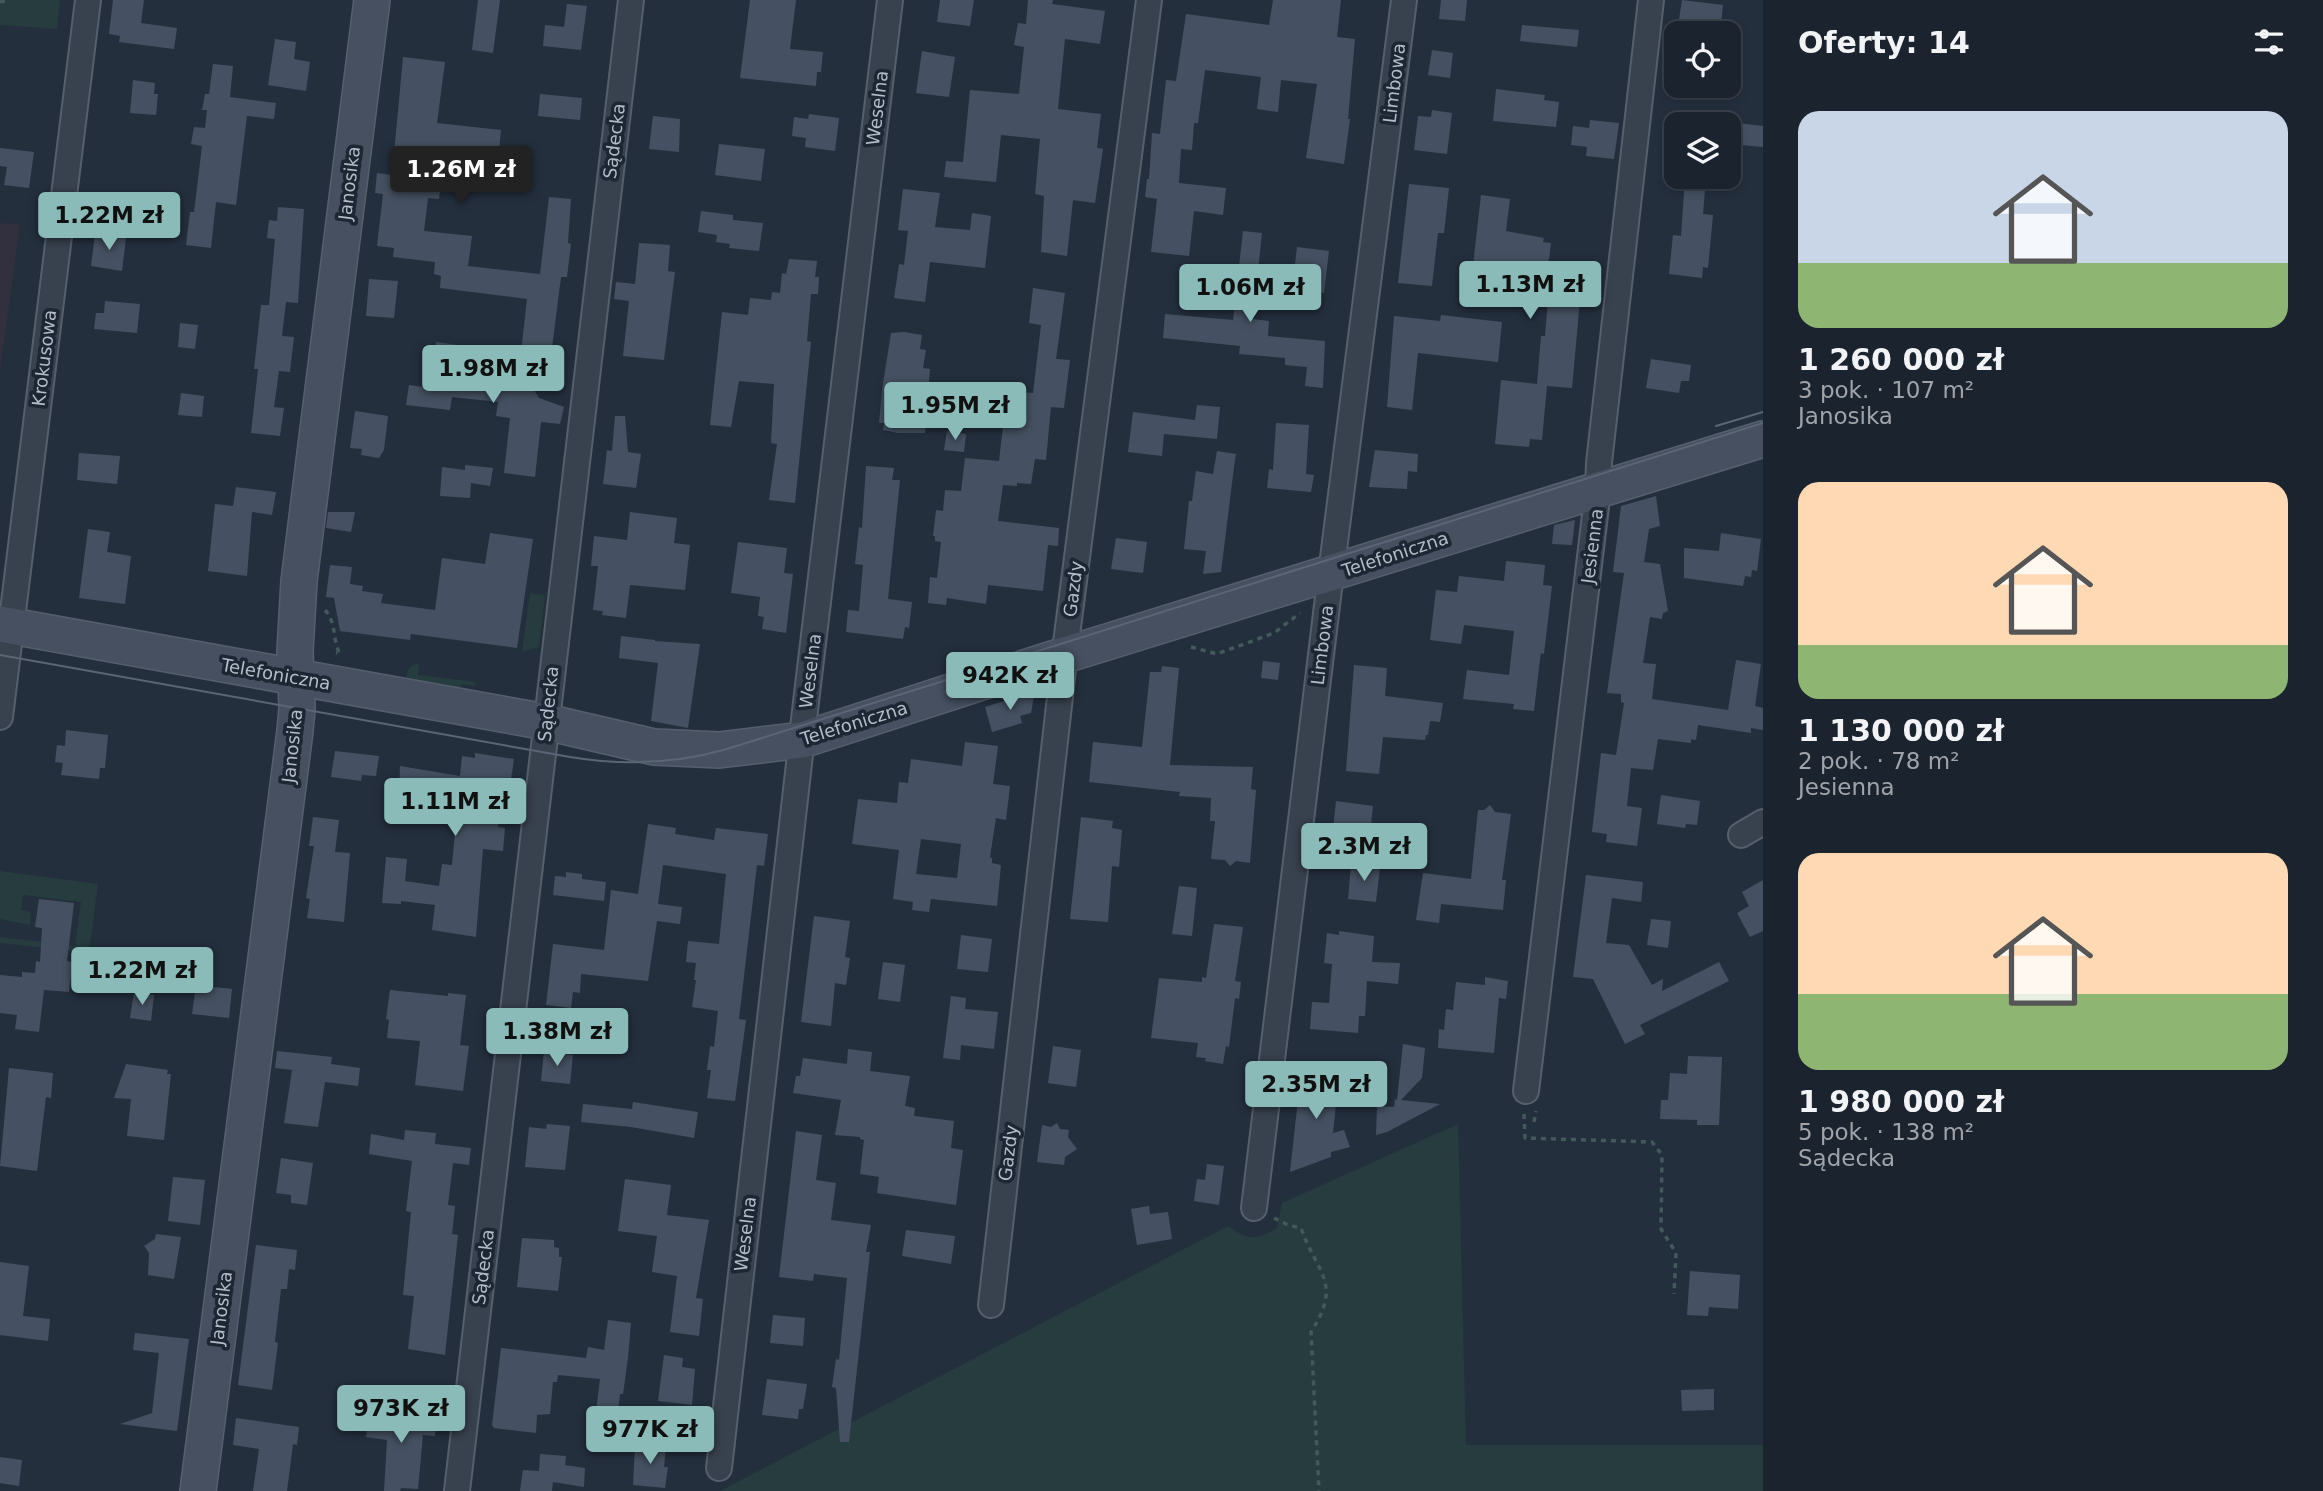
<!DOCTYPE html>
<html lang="pl">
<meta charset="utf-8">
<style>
body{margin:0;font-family:"DejaVu Sans",sans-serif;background:#242b36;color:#f1f3f6;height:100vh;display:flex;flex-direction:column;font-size:26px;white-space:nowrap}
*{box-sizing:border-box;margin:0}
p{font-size:23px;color:#a0a4aa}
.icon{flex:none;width:38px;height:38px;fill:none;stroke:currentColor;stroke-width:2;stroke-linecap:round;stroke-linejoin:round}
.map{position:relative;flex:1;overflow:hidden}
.side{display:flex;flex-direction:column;background:#1b232e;width:560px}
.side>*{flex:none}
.fabs{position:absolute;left:1664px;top:21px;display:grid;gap:14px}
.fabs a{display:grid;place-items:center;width:77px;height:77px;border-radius:14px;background:#1b232e;box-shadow:0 4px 10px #0003,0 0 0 2px #39404a;font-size:35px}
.price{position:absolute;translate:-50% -60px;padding:0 16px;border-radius:7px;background:#8bbbb9;color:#111;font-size:23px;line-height:46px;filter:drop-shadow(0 2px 4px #0008)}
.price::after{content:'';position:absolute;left:50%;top:42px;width:21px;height:16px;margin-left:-10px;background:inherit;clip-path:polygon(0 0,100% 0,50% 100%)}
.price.current{background:#222;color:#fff}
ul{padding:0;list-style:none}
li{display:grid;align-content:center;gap:14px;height:371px;padding:0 35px}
li span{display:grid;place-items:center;height:217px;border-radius:21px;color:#555}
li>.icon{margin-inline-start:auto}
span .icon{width:126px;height:126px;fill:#fffc;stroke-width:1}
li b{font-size:30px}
h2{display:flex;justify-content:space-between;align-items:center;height:84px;padding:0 35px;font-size:30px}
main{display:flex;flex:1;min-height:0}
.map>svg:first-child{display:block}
.medical{fill:#32303f}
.green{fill:#263c3f}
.building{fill:#455162;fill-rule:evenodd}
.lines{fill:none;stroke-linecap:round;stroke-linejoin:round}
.street-casing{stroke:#565f6c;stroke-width:28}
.secondary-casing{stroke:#565f6c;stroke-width:38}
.path{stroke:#44595c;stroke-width:3.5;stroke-dasharray:5 5;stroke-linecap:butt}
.street{stroke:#38414e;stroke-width:24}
.secondary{stroke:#465061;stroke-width:35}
.tram{stroke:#5a6575;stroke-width:2}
.labels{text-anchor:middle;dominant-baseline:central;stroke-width:7;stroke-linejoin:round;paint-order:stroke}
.street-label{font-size:18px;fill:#b4bcc9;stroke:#1d2633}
</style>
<main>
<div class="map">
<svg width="1763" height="1491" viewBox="0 0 1763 1491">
<rect width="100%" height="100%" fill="#242f3e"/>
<path class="medical" d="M0,223L20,225L0,370Z"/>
<path class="green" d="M0,0H60L57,29L0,25Z
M530,593L545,595L539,647L522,652Z
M419,663L418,675L476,682L475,686L461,684L460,690L407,680C405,671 410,665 419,663Z
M0,871L98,884L89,953L0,943V937L75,946L81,902L23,895L21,910L31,912L30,925L0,919Z
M1458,1124L1466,1445H1763V1491H720L1228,1226C1247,1240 1256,1241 1277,1228L1282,1203Z"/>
<path class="building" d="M113,0H144L141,23L177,28L174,49L119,42L120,36L109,34Z
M478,0H500L493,53L472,50Z
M750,0H796L790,49L823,52L821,72H817L816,86L740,78Z
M940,0H974L970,26L937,22Z
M1028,0H1053L1052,4L1105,11L1100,44L1065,39L1058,109L1101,114L1097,148L1103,149L1095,203L1073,200L1067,256L1041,252L1044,196L1035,194L1040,139L1001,135L996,182L944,177L946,161L963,162L970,90L1019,94L1024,47L1014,45L1018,23L1026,24Z
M1273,0H1341L1337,37L1355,39L1348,119H1350L1344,164L1306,158L1317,84L1281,80L1278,112L1257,109L1261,77L1205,70L1198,123H1194L1192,150L1181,149L1179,183L1226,188L1223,215L1194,211L1189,256L1151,252L1157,199L1145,197L1147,179H1149L1152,133L1160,134L1166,80L1176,81L1186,14L1269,25Z
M1441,0H1467L1465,21L1439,19Z
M1682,0L1723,5L1720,33H1677Z
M567,4L587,6L581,50L543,46L545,25L564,27Z
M1522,25L1579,30L1577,47L1520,41Z
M275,39L296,42L294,59L310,62L306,91L268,85Z
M1432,50L1453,53L1450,78L1428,75Z
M922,51L955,57L949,97L916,93Z
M403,57L445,62L437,123L501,130L498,162L480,160L478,175L451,172L450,185L441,184L439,199L428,198L424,231L472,236L468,266L540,274L549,197L571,199L568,243L571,244L567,277H561L551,356L521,352L527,299L440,288L441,276L434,274L435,262L393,257L394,248L377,246L383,194L375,193L377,173L392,175Z
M213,64L233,66L230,97L276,103L274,119L247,116L236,205L216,202L211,248L186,245L190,212H194L202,146L191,144L194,127L205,128L207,110H202L205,94H209Z
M133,80L155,83L154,94H158L156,115L130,113Z
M1496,89L1545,95L1544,100L1559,102L1556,127L1493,121Z
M540,94L582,98L580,120L538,116Z
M1432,110L1452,113L1447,154L1414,150L1418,116L1431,117Z
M809,114L839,118L835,151L805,147L806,138L792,136L794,117L808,119Z
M653,116L680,119L679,152L649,149Z
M1590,120L1619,123L1614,159L1586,156L1587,147L1571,145L1573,126L1589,128Z
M1729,122L1763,126V147L1729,144Z
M719,144L765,149L761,181L715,175Z
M0,148L34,152L29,188L4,185L7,167L0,166Z
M1685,177H1706L1703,214L1713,215L1708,268L1703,267L1702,278L1669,274L1673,235L1681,236Z
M1409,184L1449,188L1444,233H1438L1432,286L1398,283Z
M903,189L940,193L935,227L970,230L972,213L991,216L985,268L930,262L925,302L894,298L899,264L904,265L908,231L898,230Z
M1481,195L1510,199L1506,231L1544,238L1543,242L1551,243L1547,276L1582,278L1572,388L1547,386L1542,440L1530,439L1529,447L1495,444L1501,380L1537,384L1541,336H1545L1548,299L1543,298L1544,277L1493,270V267L1473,265Z
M278,207L304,209L298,303L286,302L282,336L294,337L290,372L279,371L274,407L284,408L280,436L251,433L258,369H254L261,305H269L275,239L267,238L269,220L277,221Z
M701,211L733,215V220L763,223L759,251L729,248L730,244L716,242L717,235L698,232Z
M1243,231L1262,233L1253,319L1269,321L1268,336L1325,341L1323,388L1305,386L1307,367L1285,365V358L1239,354L1240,346L1163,338L1165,314L1233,320Z
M95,234L126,238L122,271L91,266Z
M639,243L670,245L668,271L675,272L664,360L623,356L629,301L614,299L616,282L635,284Z
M1297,247L1329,251L1324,293L1292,289Z
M789,259L817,261L815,277H819L818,294H811L807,341L811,342L795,503L769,500L777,444L771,443L774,384L739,381L731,427L710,425L722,312L748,315L750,298L771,300L772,292L780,293L782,273L786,274Z
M369,279L398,281L394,318L366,316Z
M1033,288L1065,293L1056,359L1070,360L1064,408L1051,407L1046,460L1035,459L1031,484L1017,483V486L1003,485L998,521L1059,528L1058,546L1048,545L1043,591L988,585L986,604L947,598L946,605L928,603L930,577L937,578L941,542L935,541V536H933L936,510L943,511L945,490L961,491L965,458L999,461L1003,426L967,423L970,387L1033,393L1041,325L1029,323Z
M105,301L140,304L137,333L94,329L96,313H104Z
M1441,315L1502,322L1498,362L1418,353L1412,410L1387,407L1394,316L1440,321Z
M180,323L198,325L195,349L178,347Z
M904,332L922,335L920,349L926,350L923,368L930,369L925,433H898L883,430L884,423H879L882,390L891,333Z
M436,342L458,345L454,377L492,382L494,369L508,373L510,352L539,398L564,407L560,424L541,422L535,477L504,473L510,418L496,416L498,402L452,397L450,410L406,405L409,385L430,388Z
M1651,359L1691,365L1689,381H1681L1679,393L1646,388Z
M181,393L204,396L202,417L178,415Z
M1197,405L1220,407L1217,439L1164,434L1162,456L1128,452L1133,412L1195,420Z
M355,411L388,416L384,450L379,458L361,455L362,449L350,448Z
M615,416H625L628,452L641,454L636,488L603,484L607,450L612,451Z
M1276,423L1309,425L1306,474L1314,475L1311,492L1267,488L1269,469L1273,470Z
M947,431L966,434L964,452L944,450Z
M1375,450L1418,454L1417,472L1408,471L1407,489L1369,487Z
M1217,451L1236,454L1234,467L1221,572L1203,574L1206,551L1184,549L1189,501H1192L1196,471L1213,474Z
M79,453L120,456L117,484L77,480Z
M465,465L493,468L490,486L471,483L470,498L440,496L442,467L465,470Z
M866,466L894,468L892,480H900L888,599L912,602L909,628L905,627L903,639L846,632L848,610L859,611L863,565L855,564L859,527L862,528Z
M236,487L276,492L272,515L252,512L247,576L208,571L215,504L233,506Z
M1656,496L1660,526L1649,529L1644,562L1660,564L1668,611L1663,613L1662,619L1650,617L1643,663L1656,664L1652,699L1728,710L1736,660L1761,664L1755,706L1763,708V730L1751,728V733L1698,725L1696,740L1691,739V743L1658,739L1653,770L1631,768L1627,806L1642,808L1637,846L1606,842L1607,834L1592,832L1601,753L1616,755L1624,703L1621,702V694L1607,693L1624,573L1613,572L1621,506Z
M328,512H355L351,532L326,528Z
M630,512L677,518L674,543L690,545L685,590L630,585L626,618L602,615L603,611L593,610L598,566H591L594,536L627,540Z
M1575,520L1572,545L1552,544L1554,525Z
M88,529L110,532L107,552L131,556L125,604L79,598Z
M490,533L533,539L517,648L411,634L410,640L340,631L334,598L326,597L330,565L352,567L350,584L363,586L362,591L383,594L381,603L435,610L442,558L485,564Z
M1721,533L1761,539L1757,571L1752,570L1751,577L1745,576L1743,586L1684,578V548L1719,551Z
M1116,538L1147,542L1143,573L1111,569Z
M738,542L787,548L784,573L793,574L786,633L762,629L764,617L758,616L760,597L731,593Z
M1506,561L1545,565L1543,585L1552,586L1544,654L1541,653L1540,659L1534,711L1513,709L1514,704L1463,699L1467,670L1509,675L1514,631L1464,625L1461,644L1430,640L1436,590L1457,592L1459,576L1504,581Z
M621,636L655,640V641L700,644L688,728L651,721L658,663L619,658Z
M1263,661L1280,663L1278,680L1261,678Z
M1354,665L1387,668L1385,696L1443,703L1440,722L1430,721L1428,735H1426L1425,740L1383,737L1379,774L1346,771Z
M1162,666L1179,668L1170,765L1253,767L1251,789L1256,790L1250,863L1236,861L1230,866L1225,860L1211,859L1215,821H1210L1211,798L1179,796L1180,792L1089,782L1093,742L1142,747L1150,672H1161Z
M1035,691L1031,713L1020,716L1022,723L992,732L985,707Z
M66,730L108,735L105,768H100L99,779L61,775L63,763L55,762L57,745L65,746Z
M965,742L998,746L993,784L1010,786L1006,820L996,818L990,857L992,858V863L1001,865L997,906L931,899L929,912L912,910L913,902L893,899L899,850L852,844L858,799L897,803L899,782L908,783L911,759L962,766ZM921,839L961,844L957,878L916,874Z
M335,751L379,756L376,776L362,775L361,781L331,777Z
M475,753L514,759L509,793L503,792L498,827L505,828L503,851L483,849L476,937L432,930L435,905L401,901V904L382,903L386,857L407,859L405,881L439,886L442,864L452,865L457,812L414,807L415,798L399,796L400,766L460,776L462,756L475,758Z
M1661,795L1700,801L1697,825L1686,824L1685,828L1657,824Z
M1336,801L1373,806L1370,834L1333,829Z
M1490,805L1495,812L1511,814L1502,880H1506L1503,910L1441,904L1439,923L1416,920L1423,873L1471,879L1478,810H1484Z
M313,817L339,820L335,852L350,853L344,922L307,918L310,899L306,898L314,846H309Z
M1081,817L1113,821L1112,828L1122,830L1119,867L1112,866L1108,922L1070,919Z
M648,824L676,828L675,834L714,840L716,828L768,834L764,866L757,865L739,1019L746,1020L735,1101L707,1098L711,1070H707L710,1046L714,1047L718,1011L692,1007L696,980H694L696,963L686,962L688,941L719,944L726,874L663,865L658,904L682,907L680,924L657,921L648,981L581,974L580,993L573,992L571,1008L546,1005L553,944L604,950L611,890L638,894Z
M1351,865L1380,868L1376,902L1348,899Z
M566,872L582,874V879L606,882L604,901L553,895L555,876L566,877Z
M1586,875L1643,882L1641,902L1612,898L1606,943L1629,945L1652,985L1663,979L1662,991L1719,962L1729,981L1640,1025L1645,1034L1625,1044L1593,979L1573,977Z
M1763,880V931L1750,937L1737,913L1749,906L1742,892Z
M1179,886L1197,888L1192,936L1172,934Z
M39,899L74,903L67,961L73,962L69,992L44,990L39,1032L15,1029L17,1015L0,1013V975L22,977V972L35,973L36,961L40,962L42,928L35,927Z
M814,916L850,921L845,957L850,958L846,985L835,983L831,1026L801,1022Z
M1651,919L1671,921L1668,948L1647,945Z
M1214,924L1243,927L1235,981L1241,982L1239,999L1235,998L1229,1047L1226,1046L1223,1064L1205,1061L1206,1058L1196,1057L1198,1043L1151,1038L1159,978L1202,982V977L1206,978Z
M1339,931L1374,936L1372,962L1400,963L1398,984L1367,981L1365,1016H1359L1358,1033L1310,1029L1312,1002L1329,1003L1332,964L1324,963L1327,933L1339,935Z
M961,935L992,939L988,972L957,969Z
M883,962L905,965L900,1002L878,999Z
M1485,977L1508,981L1506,999L1499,998L1494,1053L1438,1048L1439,1029L1444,1030L1446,1009L1453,1010L1456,982L1485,985Z
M196,985L232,989L229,1018L192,1014Z
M390,990L448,996V993L466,995L460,1045L469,1046L463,1091L415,1085L420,1041L387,1038L389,1020L386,1019Z
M134,992L154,995L151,1021L130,1018Z
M951,996L966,998L965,1009L998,1012L994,1049L961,1045L960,1060L943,1058Z
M1403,1044L1425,1048L1422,1078L1401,1100L1440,1104L1387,1132L1376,1135L1377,1106L1394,1107L1395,1099L1397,1100Z
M1053,1046L1081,1050L1076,1087L1048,1083Z
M848,1049L872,1052L870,1071L910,1076L905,1106L915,1108L914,1116L954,1121L951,1148L963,1150L956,1205L877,1193L879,1177L860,1174L864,1140L860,1139V1137L835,1135L841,1100L793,1093L796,1076H800L803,1058L847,1064Z
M277,1051L332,1057L331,1064L360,1068L358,1086L325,1082L318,1127L284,1123L292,1070L275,1068Z
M544,1051L573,1055L570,1084L541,1081Z
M1688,1056L1722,1057L1719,1125H1697V1120L1660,1119L1661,1100H1668L1670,1073L1687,1074Z
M126,1064L168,1070L167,1074H171L164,1140L127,1136L131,1099L114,1098Z
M9,1068L53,1073L51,1098L46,1097L37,1171L0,1166Z
M1301,1072L1339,1076L1333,1133L1344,1130L1350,1147L1331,1152V1157L1290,1172Z
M633,1102L698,1112L694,1138L631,1127L581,1122L583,1104L632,1109Z
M1057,1123L1060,1129L1069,1130L1068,1137L1077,1149L1065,1157L1064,1165L1037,1162L1042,1125L1051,1127Z
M547,1124L570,1126L565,1170L525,1167L529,1127L546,1129Z
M405,1130L436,1133L435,1144L471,1148L469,1165L453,1163L448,1205L455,1206L452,1234L458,1235L445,1355L408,1349L414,1296L403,1295L411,1212L406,1211L412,1161L369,1154L371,1134L404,1140Z
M796,1131L822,1135L816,1180L836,1183L831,1220L871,1225L866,1252H870L849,1442H840L836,1388L832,1387L836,1359L839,1360L847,1278L814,1274L813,1281L779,1277Z
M281,1158L313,1163L307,1205L291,1203V1195L276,1193Z
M1207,1164L1224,1166L1219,1205L1194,1201L1197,1179L1205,1180Z
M173,1177L205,1180L200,1225L168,1221Z
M625,1179L671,1185L667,1215L709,1220L696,1298L703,1299L699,1336L670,1332L677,1276L652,1272L657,1236L618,1231Z
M1149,1206L1150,1214L1168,1212L1172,1239L1137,1245L1131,1209Z
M906,1230L955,1236L951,1264L902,1256Z
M156,1234L181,1237L174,1279L148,1275L149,1253L144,1246L155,1239Z
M522,1238L554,1240V1247L559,1248V1257H562L558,1291L517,1287Z
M256,1245L297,1250L295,1270L289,1269L287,1289H281L275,1342L278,1343L272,1390L238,1385Z
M0,1262L29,1266L23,1316L50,1319L48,1341L0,1335Z
M1690,1271L1740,1275L1738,1309L1709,1307L1708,1316L1687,1315Z
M773,1315L805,1318L803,1346L770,1343Z
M608,1320L631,1323L628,1358L623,1394H620L618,1413L596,1411L600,1379L558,1375L557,1382H553L550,1414L537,1415L536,1433L494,1428L492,1425L501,1348L586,1358L588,1347L604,1350Z
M135,1333L189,1339L177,1431L120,1424L152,1413L159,1353L133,1350Z
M664,1355L683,1358L682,1367L695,1369L692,1405L658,1401Z
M767,1379L807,1384L803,1409H799L798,1419L762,1415Z
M1714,1389V1410L1682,1411L1681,1390Z
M370,1408L400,1409L399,1413L437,1418L435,1436L423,1435L418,1489L401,1488L400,1491H384L387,1440L366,1437Z
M236,1418L299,1427L297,1445L293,1444L287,1491H253L259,1449L233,1445Z
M635,1444L666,1447L664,1467H668L665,1488L633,1485Z
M540,1454L566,1456L565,1465L585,1468L584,1487L553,1482L552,1491H520L523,1470L539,1471Z
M0,1457L22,1460L19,1486L0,1483Z"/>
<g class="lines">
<g class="street-casing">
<path id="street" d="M0,717L88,0
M1741,835L1763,822
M1526,1091L1598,490L1599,463L1651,0
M1254,1208L1329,589L1404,0
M991,1305L1067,635L1149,0
M719,1468L806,702L890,0
M457,1491L631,0"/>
</g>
<g class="secondary-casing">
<path id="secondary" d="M0,624L546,722L654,747L719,750L802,740L1065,655L1763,439
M198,1491L295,731L297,709L295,651L299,581L372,0"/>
</g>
<path class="path" d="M0,2L9,0
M325,610C337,623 332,640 340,654L336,653
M1191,647L1217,654L1274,633L1300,613
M1524,1114L1525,1138L1652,1142L1662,1155L1661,1229L1676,1253L1674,1294
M1534,1122L1536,1111
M1274,1218L1288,1225L1301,1228C1317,1274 1343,1282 1311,1332L1319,1491"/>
<use href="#street" class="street"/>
<use href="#secondary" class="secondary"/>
<path class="tram" d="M1716,426L1763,412
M0,655L570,757C624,766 675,764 727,749L1763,423"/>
</g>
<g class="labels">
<g class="street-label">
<text transform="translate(1394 83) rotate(-83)">Limbowa</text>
<text transform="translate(877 108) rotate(-83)">Weselna</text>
<text transform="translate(614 141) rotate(-83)">Sądecka</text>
<text transform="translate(349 183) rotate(-83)">Janosika</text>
<text transform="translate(44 358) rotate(-83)">Krokusowa</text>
<text transform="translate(1592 546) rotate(-83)">Jesienna</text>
<text transform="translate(1395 554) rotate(-18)">Telefoniczna</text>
<text transform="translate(1073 589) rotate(-83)">Gazdy</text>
<text transform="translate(1322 645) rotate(-83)">Limbowa</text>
<text transform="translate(810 671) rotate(-83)">Weselna</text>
<text transform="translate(276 674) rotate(10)">Telefoniczna</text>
<text transform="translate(548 704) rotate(-84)">Sądecka</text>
<text transform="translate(854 723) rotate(-17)">Telefoniczna</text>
<text transform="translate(292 746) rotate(-84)">Janosika</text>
<text transform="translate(1008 1153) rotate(-83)">Gazdy</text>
<text transform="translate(745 1234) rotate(-83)">Weselna</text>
<text transform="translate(483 1267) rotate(-83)">Sądecka</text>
<text transform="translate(221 1308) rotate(-83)">Janosika</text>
</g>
</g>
</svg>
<div class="fabs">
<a><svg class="icon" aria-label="locate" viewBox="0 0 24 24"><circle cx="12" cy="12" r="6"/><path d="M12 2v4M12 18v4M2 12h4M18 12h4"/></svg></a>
<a><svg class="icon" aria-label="layers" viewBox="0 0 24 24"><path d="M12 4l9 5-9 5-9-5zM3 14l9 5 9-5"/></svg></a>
</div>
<b class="price current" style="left:461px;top:206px">1.26M zł</b>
<b class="price" style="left:109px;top:252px">1.22M zł</b>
<b class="price" style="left:1530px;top:321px">1.13M zł</b>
<b class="price" style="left:1250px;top:324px">1.06M zł</b>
<b class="price" style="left:493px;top:405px">1.98M zł</b>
<b class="price" style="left:955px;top:442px">1.95M zł</b>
<b class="price" style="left:1010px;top:712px">942K zł</b>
<b class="price" style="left:455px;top:838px">1.11M zł</b>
<b class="price" style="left:1364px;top:883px">2.3M zł</b>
<b class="price" style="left:142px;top:1007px">1.22M zł</b>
<b class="price" style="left:557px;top:1068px">1.38M zł</b>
<b class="price" style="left:1316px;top:1121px">2.35M zł</b>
<b class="price" style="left:401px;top:1445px">973K zł</b>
<b class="price" style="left:650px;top:1466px">977K zł</b>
</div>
<section class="side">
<h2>Oferty: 14<svg class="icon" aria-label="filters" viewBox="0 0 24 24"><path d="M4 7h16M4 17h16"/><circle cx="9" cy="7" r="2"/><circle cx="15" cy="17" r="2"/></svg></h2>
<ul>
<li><span style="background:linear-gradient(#c9d6e8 70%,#8fb573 0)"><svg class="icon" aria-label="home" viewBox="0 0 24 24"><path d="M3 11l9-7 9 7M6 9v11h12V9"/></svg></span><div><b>1 260 000 zł</b><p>3 pok. · 107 m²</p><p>Janosika</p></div></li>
<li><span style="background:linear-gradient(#ffd9b3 75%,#8fb573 0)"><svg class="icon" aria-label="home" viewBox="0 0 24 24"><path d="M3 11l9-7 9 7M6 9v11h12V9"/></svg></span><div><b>1 130 000 zł</b><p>2 pok. · 78 m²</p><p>Jesienna</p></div></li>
<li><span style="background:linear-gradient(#ffd9b3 65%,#8fb573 0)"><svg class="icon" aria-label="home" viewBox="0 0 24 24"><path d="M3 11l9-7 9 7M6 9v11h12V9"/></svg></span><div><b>1 980 000 zł</b><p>5 pok. · 138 m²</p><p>Sądecka</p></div></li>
</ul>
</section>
</main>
